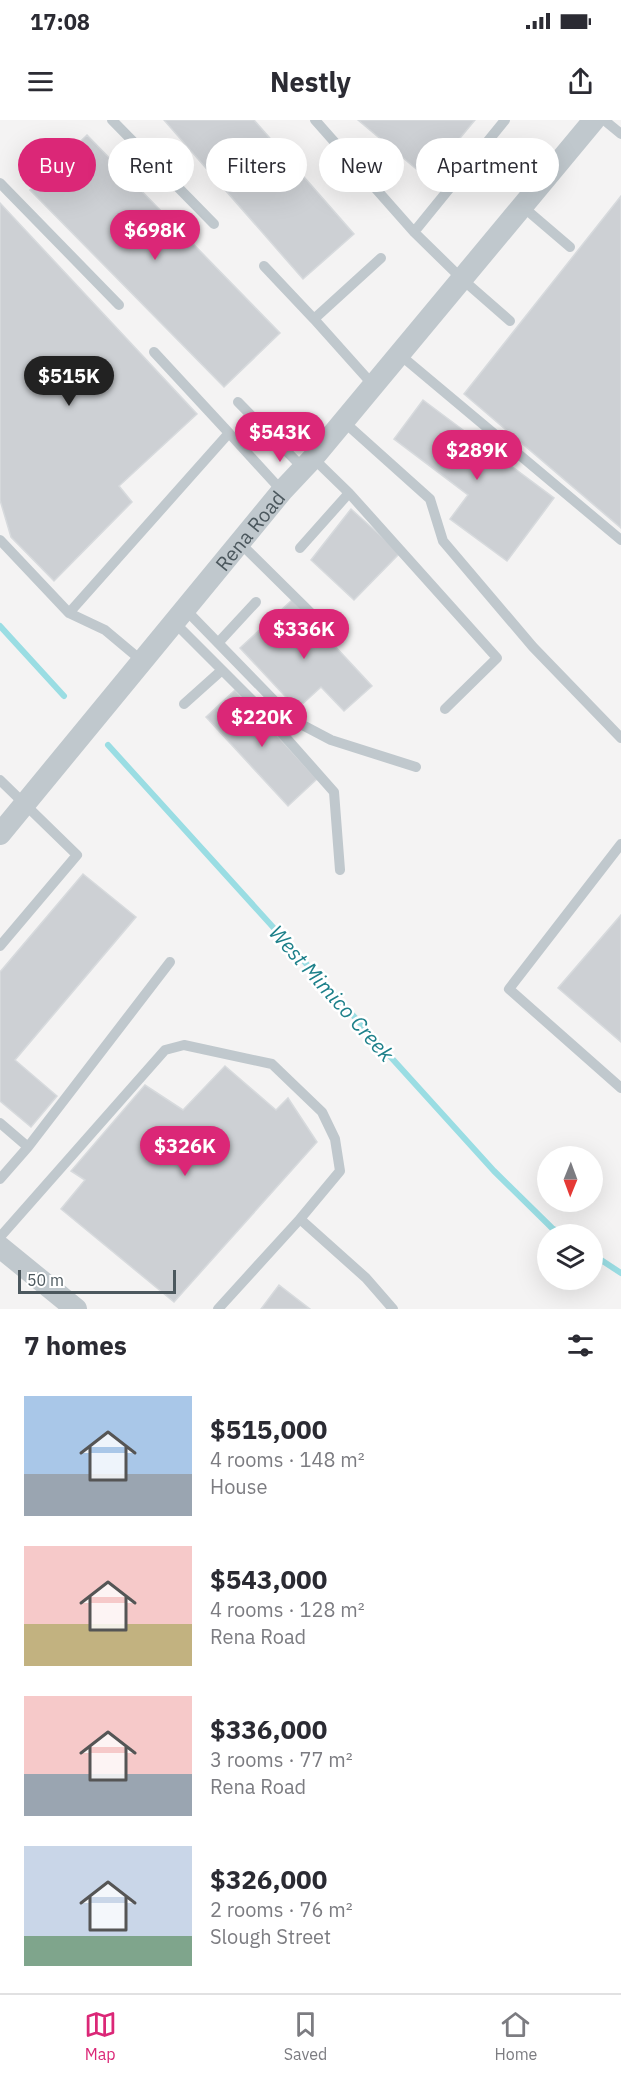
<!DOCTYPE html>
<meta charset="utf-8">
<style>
body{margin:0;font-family:"IBM Plex Sans",sans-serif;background:#f2f2f3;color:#2b2b33;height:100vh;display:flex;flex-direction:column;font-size:22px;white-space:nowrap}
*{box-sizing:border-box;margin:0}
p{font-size:20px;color:#7c7c81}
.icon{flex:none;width:33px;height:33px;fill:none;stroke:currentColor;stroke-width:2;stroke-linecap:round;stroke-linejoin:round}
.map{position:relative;height:1189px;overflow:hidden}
.drawer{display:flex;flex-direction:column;background:#fff;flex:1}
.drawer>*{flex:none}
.hud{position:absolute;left:18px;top:18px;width:585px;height:54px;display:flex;gap:12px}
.needle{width:39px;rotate:181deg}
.tools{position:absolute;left:537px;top:1026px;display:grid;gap:12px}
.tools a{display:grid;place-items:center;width:66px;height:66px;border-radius:50%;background:#fff;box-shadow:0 6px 24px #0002;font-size:30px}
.scale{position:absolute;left:18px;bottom:15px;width:158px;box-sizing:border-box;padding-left:6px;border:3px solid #4c585e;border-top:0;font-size:16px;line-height:21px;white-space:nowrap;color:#4c585e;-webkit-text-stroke:4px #fff;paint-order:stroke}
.price{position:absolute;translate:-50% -51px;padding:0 14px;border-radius:21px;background:#db2777;color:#fff;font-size:20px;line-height:39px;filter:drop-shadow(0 2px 3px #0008)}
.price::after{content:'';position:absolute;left:50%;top:36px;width:18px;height:14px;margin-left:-9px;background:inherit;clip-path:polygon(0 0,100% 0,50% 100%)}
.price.on{background:#222;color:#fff}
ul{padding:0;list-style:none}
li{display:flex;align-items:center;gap:18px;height:150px;padding:0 24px}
li span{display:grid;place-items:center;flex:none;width:168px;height:120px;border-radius:0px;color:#555}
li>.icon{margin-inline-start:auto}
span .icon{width:72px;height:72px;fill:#fffc;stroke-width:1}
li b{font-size:26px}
h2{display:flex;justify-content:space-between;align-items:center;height:72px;padding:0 24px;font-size:26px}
.tag{padding:0 21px;border-radius:27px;background:#fff;box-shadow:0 6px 24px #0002;font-size:21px;line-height:54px}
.tag.on{background:#db2777;color:#fff}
.status{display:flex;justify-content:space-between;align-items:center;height:42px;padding:0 30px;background:#fff;direction:ltr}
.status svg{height:16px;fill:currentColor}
header{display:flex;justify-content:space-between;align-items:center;height:78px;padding:0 24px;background:#fff;font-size:27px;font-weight:700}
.dock{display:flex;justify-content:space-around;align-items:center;height:84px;border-top:2px solid #e1e1e2;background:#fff;font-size:16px;color:#7c7c81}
.dock a{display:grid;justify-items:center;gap:3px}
.dock .on{color:#db2777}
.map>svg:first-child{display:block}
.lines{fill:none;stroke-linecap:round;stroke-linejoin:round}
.stream{stroke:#9adde3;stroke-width:6}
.building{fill:#cdd0d4;stroke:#d7dadd;stroke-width:1.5}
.service{stroke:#c0c8cd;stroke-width:10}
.minor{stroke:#c0c8cd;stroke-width:22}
.labels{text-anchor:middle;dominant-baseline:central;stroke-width:5;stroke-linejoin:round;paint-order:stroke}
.street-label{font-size:20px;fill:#4c585e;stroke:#fff}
.water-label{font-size:21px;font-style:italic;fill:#1d808a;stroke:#fff}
</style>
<div class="status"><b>17:08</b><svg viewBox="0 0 49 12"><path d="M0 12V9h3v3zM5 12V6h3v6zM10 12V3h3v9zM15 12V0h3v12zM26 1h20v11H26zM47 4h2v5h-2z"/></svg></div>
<header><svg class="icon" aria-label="menu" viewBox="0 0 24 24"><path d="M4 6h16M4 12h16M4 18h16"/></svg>Nestly<svg class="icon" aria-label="share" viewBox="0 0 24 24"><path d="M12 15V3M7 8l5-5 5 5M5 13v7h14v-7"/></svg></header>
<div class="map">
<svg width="621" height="1189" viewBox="0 0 621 1189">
<rect width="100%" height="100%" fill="#f4f3f3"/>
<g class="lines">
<path class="stream" d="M0,506L64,576
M108,625L494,1051L552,1108L562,1114
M592,1134L621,1153"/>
</g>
<path class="building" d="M164,0H254L354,114L303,159Z
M358,0H475L427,58Z
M87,15L280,213L224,267L30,70Z
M621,76V408L464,274Z
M0,83L197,294L119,366L132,382L54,461L11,417L0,380Z
M423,280L554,378L507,441L450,399L468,375L394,319Z
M351,389L400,433L354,480L311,440Z
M292,480L372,566L344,591L321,567L297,589L240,528Z
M235,570L317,659L288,686L206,597Z
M83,754L136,797L15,940L57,976L31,1007L0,981V852Z
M621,795V922L558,868Z
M225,946L276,990L288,978L317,1022L174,1182L61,1089L85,1060L71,1051L145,965L183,990Z
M279,1165L310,1189H261Z"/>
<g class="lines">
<path class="service" d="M112,0L214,104
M315,0L414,112L462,159L510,201
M604,0L621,14
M0,63L119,185
M522,86L570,127
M414,112L505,0
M264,146L314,199
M154,232L229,313
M399,234L621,420
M373,265L314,199L381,138
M238,282L303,348
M343,301L430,379L443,421L533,527L621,618
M313,338L349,373L497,538L445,589
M0,420L69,493L229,313L282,371
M240,423L318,500
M300,428L349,373
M185,489L293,600L331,620L416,647
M69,493L105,510L142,541
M174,502L257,585L334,672L340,750
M218,523L256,482
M184,584L222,550
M0,660L77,735L0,826
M621,724L509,869L621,968
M0,1003L28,1027L0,1059
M28,1027L170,842
M0,1117L165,930L184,925L272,944L322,992L335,1019L340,1051L300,1099
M218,1189L300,1099L366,1158L393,1189"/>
<g class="minor">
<path id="s1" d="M0,714L282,371L313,338L594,0"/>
<path d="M0,1127L76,1189"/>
</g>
</g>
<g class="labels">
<g class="street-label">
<text stroke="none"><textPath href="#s1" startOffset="393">Rena Road</textPath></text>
</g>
<g class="water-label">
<text transform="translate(332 873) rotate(48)">West Mimico Creek</text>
</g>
</g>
</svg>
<div class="tools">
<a><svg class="needle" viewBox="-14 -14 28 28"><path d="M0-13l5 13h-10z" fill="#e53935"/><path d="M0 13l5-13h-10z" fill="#7c7c81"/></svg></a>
<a><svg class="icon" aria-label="layers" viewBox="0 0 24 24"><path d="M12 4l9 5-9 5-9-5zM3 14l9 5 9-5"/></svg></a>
</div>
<div class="scale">50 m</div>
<b class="price" style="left:155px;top:141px">$698K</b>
<b class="price on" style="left:69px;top:287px">$515K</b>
<b class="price" style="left:280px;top:343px">$543K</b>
<b class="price" style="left:477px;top:361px">$289K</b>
<b class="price" style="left:304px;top:540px">$336K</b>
<b class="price" style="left:262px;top:628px">$220K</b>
<b class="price" style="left:185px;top:1057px">$326K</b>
<div class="hud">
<a class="tag on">Buy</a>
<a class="tag">Rent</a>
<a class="tag">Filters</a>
<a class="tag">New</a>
<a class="tag">Apartment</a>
</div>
</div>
<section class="drawer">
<h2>7 homes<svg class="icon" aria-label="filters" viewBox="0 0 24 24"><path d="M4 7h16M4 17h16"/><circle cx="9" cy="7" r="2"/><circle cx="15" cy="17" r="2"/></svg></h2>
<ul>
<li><span style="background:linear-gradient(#a9c7e8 65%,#9aa5b1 0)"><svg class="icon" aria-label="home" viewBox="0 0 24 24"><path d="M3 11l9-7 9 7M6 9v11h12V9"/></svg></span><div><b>$515,000</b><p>4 rooms · 148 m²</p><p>House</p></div></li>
<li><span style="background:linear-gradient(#f6c9c9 65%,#c2b280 0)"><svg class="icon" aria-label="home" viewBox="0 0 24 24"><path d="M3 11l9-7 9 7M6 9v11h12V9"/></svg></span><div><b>$543,000</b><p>4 rooms · 128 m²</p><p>Rena Road</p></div></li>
<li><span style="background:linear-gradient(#f6c9c9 65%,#9aa5b1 0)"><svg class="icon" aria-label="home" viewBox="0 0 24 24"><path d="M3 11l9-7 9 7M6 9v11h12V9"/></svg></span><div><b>$336,000</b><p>3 rooms · 77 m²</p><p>Rena Road</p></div></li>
<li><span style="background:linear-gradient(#c9d6e8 75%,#7fa58c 0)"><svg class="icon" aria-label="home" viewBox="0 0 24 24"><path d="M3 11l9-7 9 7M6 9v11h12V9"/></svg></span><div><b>$326,000</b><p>2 rooms · 76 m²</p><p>Slough Street</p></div></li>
</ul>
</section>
<nav class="dock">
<a class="on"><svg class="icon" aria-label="map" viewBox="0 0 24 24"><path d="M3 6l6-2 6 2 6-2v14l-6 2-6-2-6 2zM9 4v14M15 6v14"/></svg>Map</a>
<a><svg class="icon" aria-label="saved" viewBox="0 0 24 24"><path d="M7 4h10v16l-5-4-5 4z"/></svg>Saved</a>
<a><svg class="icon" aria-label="home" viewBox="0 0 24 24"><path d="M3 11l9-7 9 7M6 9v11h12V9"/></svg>Home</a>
</nav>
